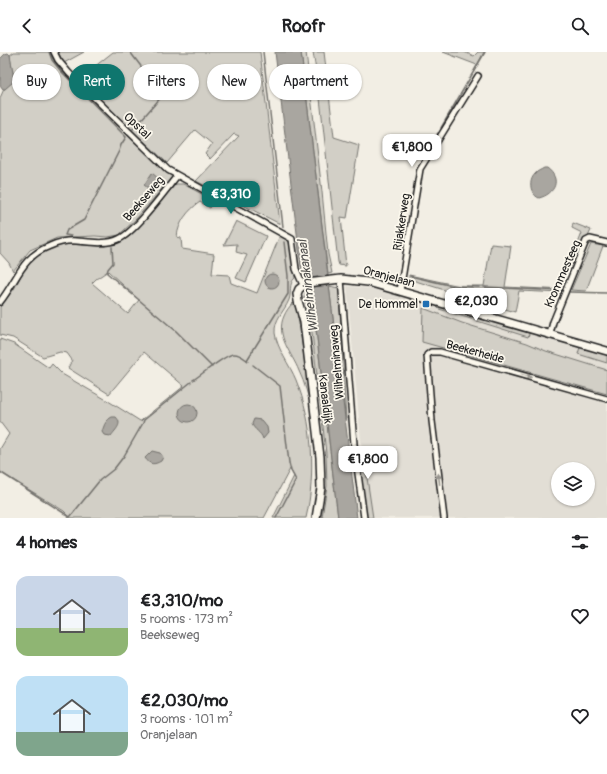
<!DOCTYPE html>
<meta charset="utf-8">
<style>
body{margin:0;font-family:Pangolin,sans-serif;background:#f6f6f6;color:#202124;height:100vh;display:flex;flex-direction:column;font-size:15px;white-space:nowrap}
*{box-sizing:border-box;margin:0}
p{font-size:13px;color:#757577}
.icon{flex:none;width:22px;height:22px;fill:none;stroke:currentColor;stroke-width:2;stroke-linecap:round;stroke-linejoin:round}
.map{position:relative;height:466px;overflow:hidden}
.sheet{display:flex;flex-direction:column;background:#fff;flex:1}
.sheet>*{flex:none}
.guide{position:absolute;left:12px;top:12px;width:400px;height:36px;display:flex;gap:8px}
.controls{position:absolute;left:551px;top:410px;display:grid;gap:8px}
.controls a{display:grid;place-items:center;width:44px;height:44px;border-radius:50%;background:#fff;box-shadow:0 1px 3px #0004;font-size:20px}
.price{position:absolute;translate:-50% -34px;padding:0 9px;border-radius:8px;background:#fff;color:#222;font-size:13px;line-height:26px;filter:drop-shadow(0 1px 2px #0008)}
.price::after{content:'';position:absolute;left:50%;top:24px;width:12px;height:9px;margin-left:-6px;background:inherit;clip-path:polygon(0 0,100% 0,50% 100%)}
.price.active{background:#0f766e;color:#fff}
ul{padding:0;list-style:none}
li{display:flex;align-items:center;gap:12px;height:100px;padding:0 16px}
li span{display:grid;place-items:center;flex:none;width:112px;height:80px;border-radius:12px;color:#555}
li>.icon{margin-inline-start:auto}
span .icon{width:48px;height:48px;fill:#fffc;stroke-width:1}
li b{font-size:17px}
h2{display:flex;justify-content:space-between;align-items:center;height:48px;padding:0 16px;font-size:17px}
.chip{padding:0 14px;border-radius:18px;background:#fff;box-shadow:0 1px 3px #0004;font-size:14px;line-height:36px}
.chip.active{background:#0f766e;color:#fff}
header{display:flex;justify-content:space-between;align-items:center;height:52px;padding:0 16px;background:#fff;font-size:18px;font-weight:800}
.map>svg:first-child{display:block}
.built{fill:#e2ded5;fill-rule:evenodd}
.green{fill:#d2cfc6;stroke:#777671;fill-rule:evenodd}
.water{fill:#a9a6a0;stroke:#716f6b}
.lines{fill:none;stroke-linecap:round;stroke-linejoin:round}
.stream{stroke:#716f6b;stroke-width:1.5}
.street-casing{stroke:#1c1c1c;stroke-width:8}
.secondary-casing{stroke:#1c1c1c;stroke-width:10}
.street{stroke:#fbf7ec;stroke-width:5}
.secondary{stroke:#fbf7ec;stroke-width:7}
.oneway{fill:#97948e}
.poi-dot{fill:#1f6fb2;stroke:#fbf7ec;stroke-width:1.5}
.labels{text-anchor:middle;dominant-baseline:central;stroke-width:3.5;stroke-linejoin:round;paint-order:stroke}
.street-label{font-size:12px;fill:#1c1c1c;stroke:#fbf7ec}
.poi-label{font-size:12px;fill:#1c1c1c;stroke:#fbf7ec;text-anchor:end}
.water-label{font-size:13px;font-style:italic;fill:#545351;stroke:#fbf7ec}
</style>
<header><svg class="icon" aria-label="back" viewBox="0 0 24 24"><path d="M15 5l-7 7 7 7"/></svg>Roofr<svg class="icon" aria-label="search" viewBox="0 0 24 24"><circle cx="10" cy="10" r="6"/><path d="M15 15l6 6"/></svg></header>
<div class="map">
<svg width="607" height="466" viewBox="0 0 607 466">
<rect width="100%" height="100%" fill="#f2eee4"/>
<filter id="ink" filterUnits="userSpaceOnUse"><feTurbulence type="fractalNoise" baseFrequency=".025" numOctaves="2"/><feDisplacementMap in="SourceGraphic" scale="8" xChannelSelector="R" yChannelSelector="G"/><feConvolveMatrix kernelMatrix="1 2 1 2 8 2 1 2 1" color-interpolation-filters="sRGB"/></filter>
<g filter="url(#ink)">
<path class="built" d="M347,234L386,238L573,292L607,306V466H368ZM558,417H588V447H558Z"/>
<path class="green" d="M14,0H49C59,21 80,37 96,53C121,77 146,102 173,124L136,167L119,183L108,185L95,184L57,186L30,198L13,219L9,211L0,201V46L4,37H5L14,27L10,3Z
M58,0H84L64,11Z
M113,0H260L280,172L196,129L239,84L234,82L210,107L205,102L212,92L195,78L167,111L79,27Z
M301,0H306L322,140L328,202L332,221L328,222Z
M313,0H324L334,85L359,93L347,166L341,165L346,214L339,213L338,210L319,37Z
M443,0H464L474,4L478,0H484L477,13Z
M176,132H183L215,149L210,156L200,150C188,158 178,171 177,185L181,186L182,197L214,202L212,222L229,223L231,231L257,241L280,183L289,189L295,226C288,232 292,240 289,248C284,260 274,267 275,281C277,297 290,313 296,328C313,370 316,422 306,466H273L294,424L290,417L264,466H68L69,464L64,459L0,420V397L9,382L0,370V287L14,292L49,316L52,312L62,322L105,347L140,369H141L143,367L184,334L144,300L109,342L68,316L72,308L67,301L60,300L43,305L13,286L0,283V255L14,237L25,216L33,206L48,197L62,192H112L122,189L129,185ZM108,219L139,248L128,262L92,231L96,227Z
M236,169L266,184L246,230L236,226L247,203L236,200L237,192L224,193Z
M573,171L591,178L581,200L576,197L582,181L572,176Z
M491,192L511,194L505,235L565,238L563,241L519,239L515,260L482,250L483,257L475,255L477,248L409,227V223L460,234H484Z
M591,192L603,194L586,239L571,238Z
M329,234L339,236L346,369Z
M311,235L338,466H323L322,465L327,434L326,401L311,272L304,246L306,239Z
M293,251L294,252L297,259L312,358C308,345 305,331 299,319C292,301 275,284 284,264C286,259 289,255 293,251Z
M439,254L530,279L528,285L439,257L437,255Z
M423,256L462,271L527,291L546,299L607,318V342L422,290Z
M580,295L607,303V311L578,302Z
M363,399L373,466H365L358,400Z"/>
<path class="water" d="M275,0H301L357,466H338L310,225L304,223L301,214Z
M8,1L10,3L14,27L13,30L5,37H3L0,33V7L5,2Z
M544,116H547C562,127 555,142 539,146C530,142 528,129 535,122C537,119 541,118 544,116Z
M152,121L159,127L152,139L144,133Z
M265 229a7 7 0 1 1 14 0a7 7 0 1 1-14 0Z
M179 361a9 9 0 1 1 18 0a9 9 0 1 1-18 0Z
M112,365H116C123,372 116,377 111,384L104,383L102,380C104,373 106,368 112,365Z
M254,367L261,368L267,375L268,381L263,387C261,380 254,378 252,372Z
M152,399L160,401L163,405L161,409C154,413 150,413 145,406Z"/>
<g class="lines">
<path class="stream" d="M49,0L52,8L60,18L126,85L121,93L119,99L84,168L67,178L65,183L71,184
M130,0L163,43L133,77
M263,0L283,175
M441,76L485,0
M420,112L438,81
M71,192L105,194
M112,195L113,211L108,217L107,221L176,279L212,315
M371,219L398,225
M410,224L453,234L479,235
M484,235L563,239
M570,240L607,241
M247,308L288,242V224L284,190
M253,313L280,334L289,411L291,419L296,428L276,466
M193,328C201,323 225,303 233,302C239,301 244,306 248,309
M0,420L70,465L100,428L114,417L124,404L143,371L144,368L191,330"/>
<g class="street-casing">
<path id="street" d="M54,0L58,8L69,21L168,118L292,187L296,217L303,233
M341,227L354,392L364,466
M400,239L420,117L478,24
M0,250C18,227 21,205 50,194C59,190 66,188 77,189C90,190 106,193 119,187C136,179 164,140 177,124
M550,282L553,270L586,189L590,187L607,191
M444,466L432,369L427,303L431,300H440L607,347"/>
</g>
<g class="secondary-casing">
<path id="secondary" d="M316,466L321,436L320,405L304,270L298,249L297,242L299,237L307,231L341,227L368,230L607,299"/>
</g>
<use href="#street" class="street"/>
<use href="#secondary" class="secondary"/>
</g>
<defs><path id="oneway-solid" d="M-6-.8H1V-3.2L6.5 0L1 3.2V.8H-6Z"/></defs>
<g class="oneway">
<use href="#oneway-solid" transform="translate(526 324) rotate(16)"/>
<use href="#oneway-solid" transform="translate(439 427) rotate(-97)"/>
</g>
</g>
<rect class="poi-dot" x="422" y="248" width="8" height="8" rx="2"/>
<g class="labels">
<g class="street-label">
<text transform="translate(137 74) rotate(44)">Opstal</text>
<text transform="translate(144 147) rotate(-49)">Beekseweg</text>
<text transform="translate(402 170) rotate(-81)">Rijakkerweg</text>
<text transform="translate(563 222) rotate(-66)">Krommesteeg</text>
<text transform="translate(389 225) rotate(15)">Oranjelaan</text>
<text transform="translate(475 300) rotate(15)">Beekerheide</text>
<text transform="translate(337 310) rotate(-95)">Wilhelminaweg</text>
<text transform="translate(325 347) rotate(83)">Kanaaldijk</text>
</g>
<g class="poi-label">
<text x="418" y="252">De Hommel</text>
</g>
<g class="water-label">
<text transform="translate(308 234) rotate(-97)">Wilhelminakanaal</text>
</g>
</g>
</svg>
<div class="controls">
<a><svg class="icon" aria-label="layers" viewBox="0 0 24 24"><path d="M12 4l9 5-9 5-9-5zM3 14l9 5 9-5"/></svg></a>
</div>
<b class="price" style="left:412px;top:116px">€1,800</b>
<b class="price active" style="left:231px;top:163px">€3,310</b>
<b class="price" style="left:476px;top:270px">€2,030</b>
<b class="price" style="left:368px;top:428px">€1,800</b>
<div class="guide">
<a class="chip">Buy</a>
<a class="chip active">Rent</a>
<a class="chip">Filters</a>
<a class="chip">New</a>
<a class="chip">Apartment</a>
</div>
</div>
<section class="sheet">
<h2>4 homes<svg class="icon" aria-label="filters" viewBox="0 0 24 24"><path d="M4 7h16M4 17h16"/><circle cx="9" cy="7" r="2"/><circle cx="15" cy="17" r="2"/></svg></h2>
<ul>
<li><span style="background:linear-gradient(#c9d6e8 65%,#8fb573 0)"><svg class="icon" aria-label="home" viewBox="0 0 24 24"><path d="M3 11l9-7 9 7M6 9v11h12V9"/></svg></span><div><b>€3,310/mo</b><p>5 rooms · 173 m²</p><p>Beekseweg</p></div><svg class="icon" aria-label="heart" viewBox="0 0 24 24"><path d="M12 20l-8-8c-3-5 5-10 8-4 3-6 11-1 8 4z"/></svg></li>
<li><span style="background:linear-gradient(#bfe0f5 70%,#7fa58c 0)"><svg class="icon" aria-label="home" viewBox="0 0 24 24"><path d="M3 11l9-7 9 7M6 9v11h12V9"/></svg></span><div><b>€2,030/mo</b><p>3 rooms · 101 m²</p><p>Oranjelaan</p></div><svg class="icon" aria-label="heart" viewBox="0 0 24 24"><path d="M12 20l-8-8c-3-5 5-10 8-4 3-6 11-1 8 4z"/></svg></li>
</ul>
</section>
